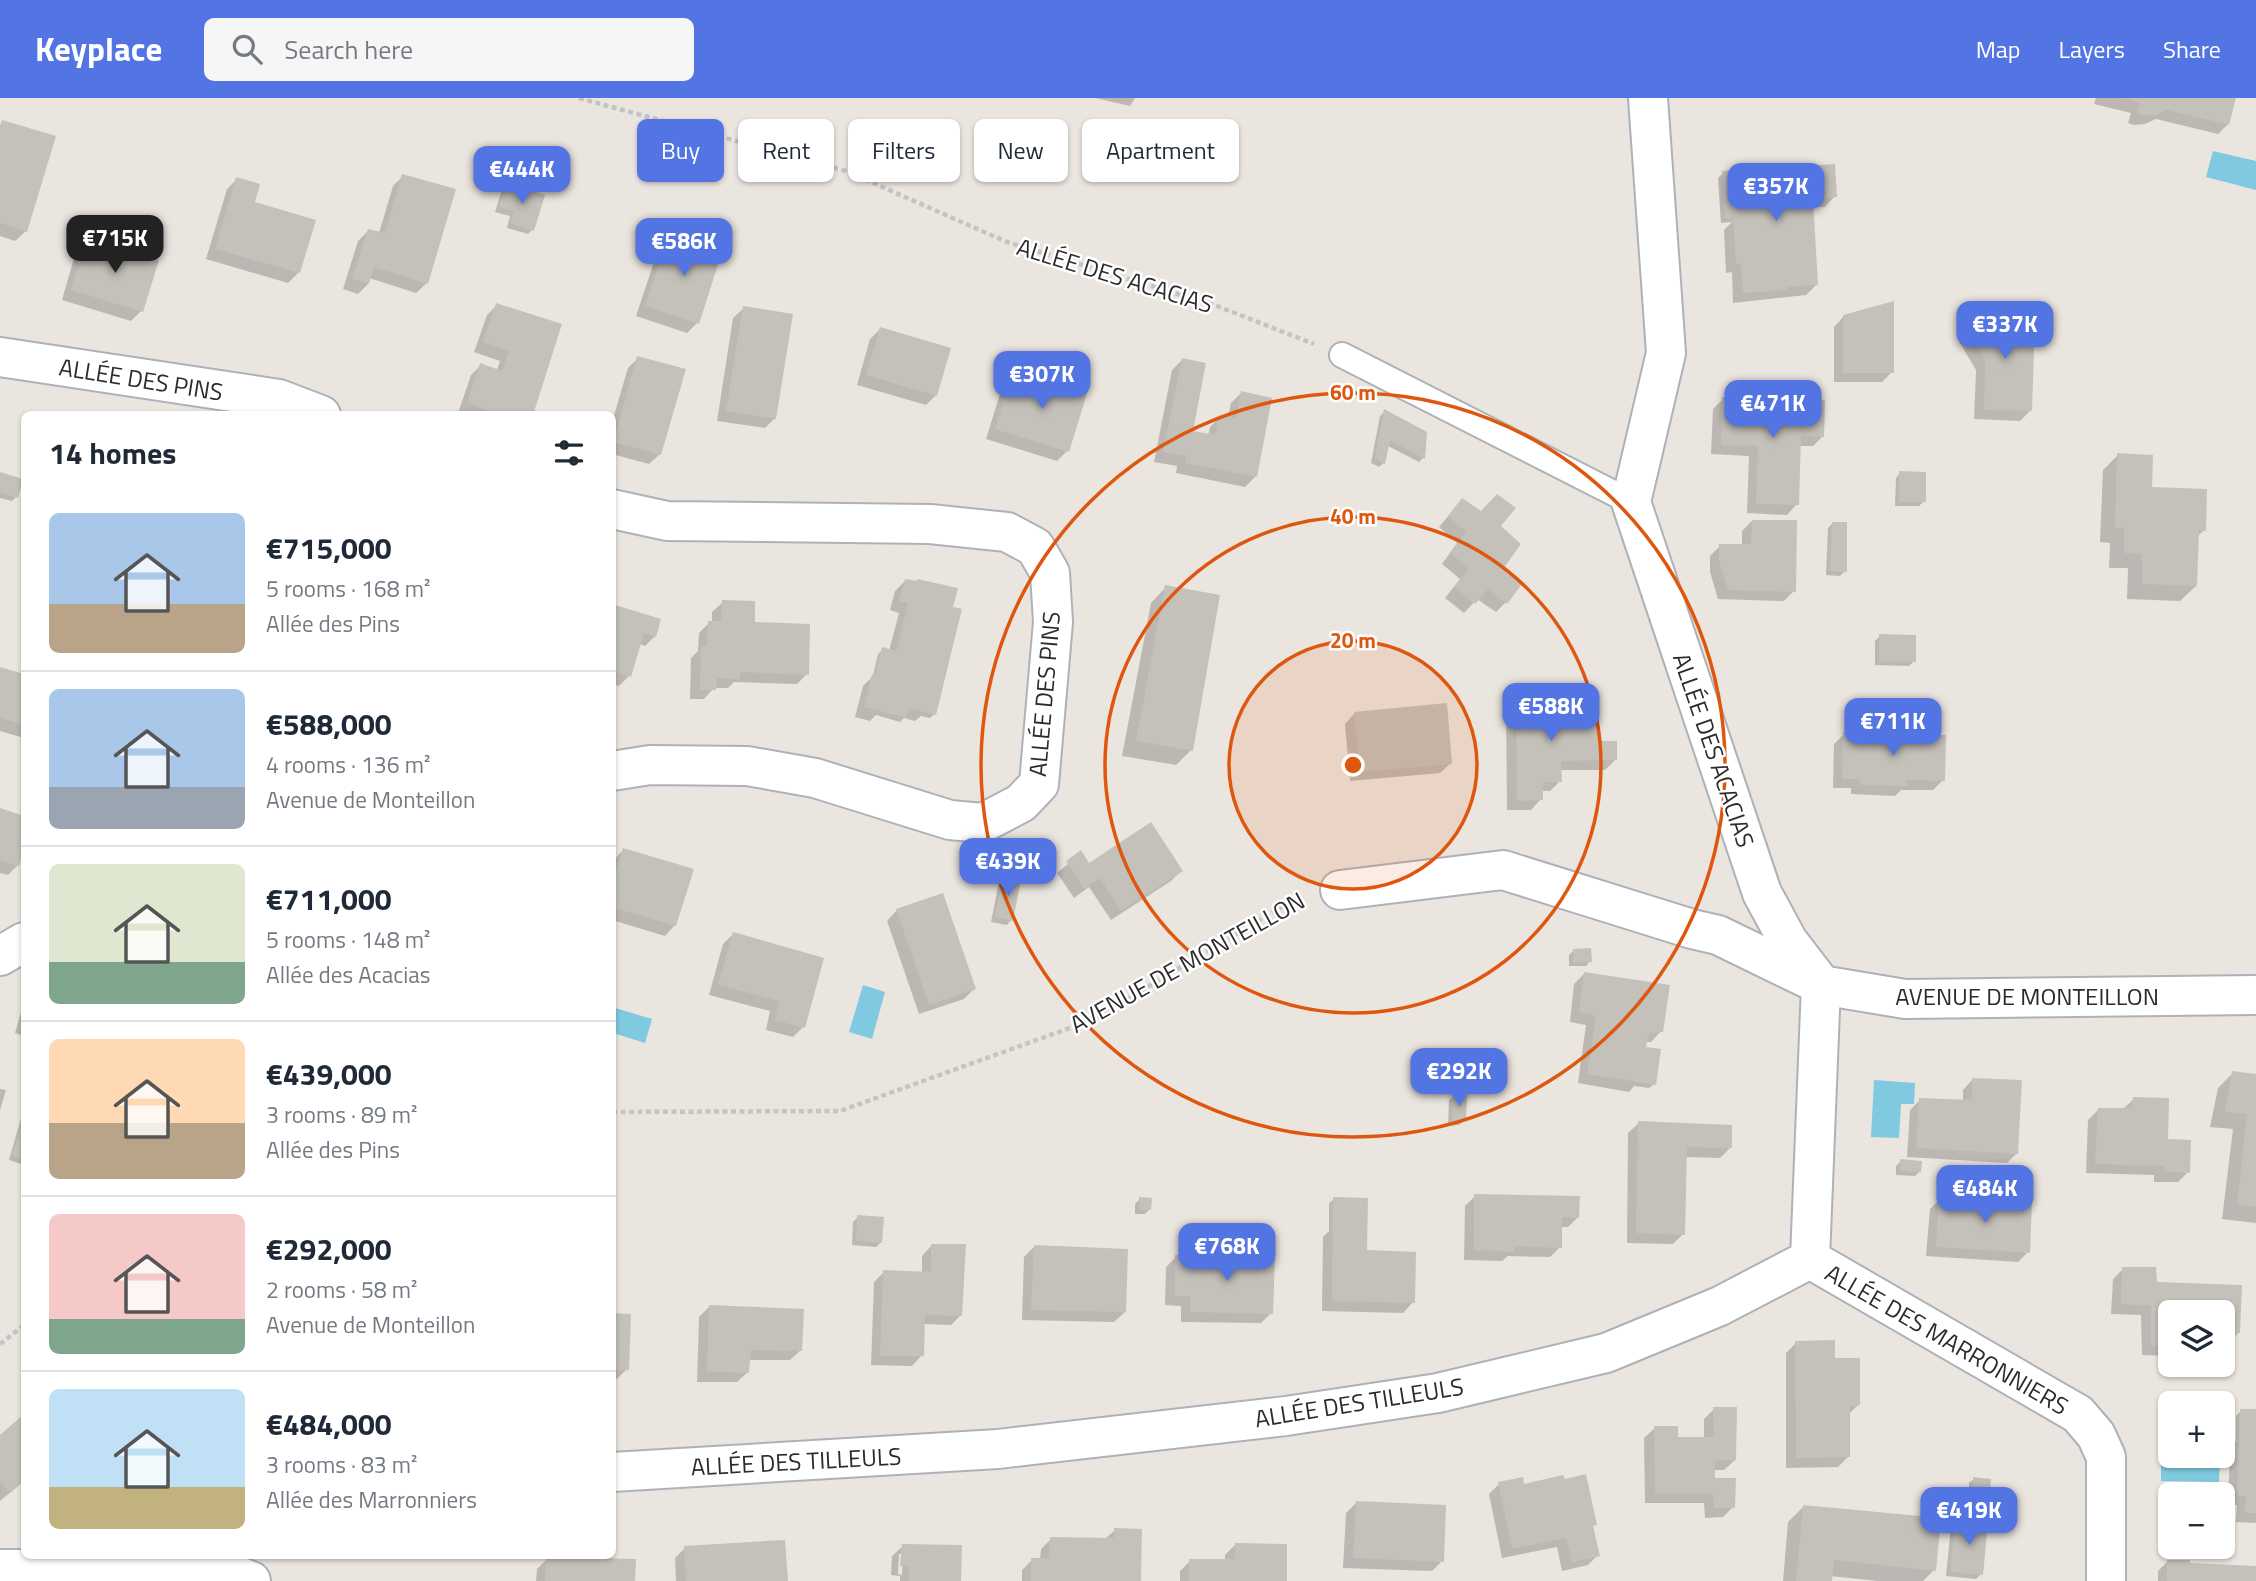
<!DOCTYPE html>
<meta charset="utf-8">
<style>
body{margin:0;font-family:"Titillium Web",sans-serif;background:#f6f6f7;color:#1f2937;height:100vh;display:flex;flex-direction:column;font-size:26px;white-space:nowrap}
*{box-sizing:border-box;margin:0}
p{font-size:23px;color:#747a83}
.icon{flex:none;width:38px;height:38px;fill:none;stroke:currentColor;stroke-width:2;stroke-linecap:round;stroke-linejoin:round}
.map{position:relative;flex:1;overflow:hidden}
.panel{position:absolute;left:21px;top:313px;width:595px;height:1148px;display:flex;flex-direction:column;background:#fff;border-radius:10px;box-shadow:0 2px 5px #0004}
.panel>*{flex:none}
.banner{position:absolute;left:637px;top:21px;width:665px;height:63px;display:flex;gap:14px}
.buttons{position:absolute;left:2158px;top:1202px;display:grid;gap:14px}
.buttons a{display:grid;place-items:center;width:77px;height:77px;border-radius:10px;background:#fff;box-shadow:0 2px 5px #0004;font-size:35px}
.price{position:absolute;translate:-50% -60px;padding:0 16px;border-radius:14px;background:#5375e3;color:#fff;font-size:23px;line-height:46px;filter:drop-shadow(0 2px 4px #0008)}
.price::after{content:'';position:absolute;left:50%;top:42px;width:21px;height:16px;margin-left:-10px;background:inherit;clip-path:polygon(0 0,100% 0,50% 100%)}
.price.on{background:#222;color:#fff}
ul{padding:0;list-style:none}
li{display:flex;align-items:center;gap:21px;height:175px;padding:0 28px}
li+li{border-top:2px solid #e0e1e3}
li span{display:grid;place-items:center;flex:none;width:196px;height:140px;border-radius:10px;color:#555}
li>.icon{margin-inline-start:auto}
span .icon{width:84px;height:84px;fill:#fffc;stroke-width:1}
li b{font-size:30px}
h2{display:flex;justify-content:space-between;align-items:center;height:84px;padding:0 28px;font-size:30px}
.pill{padding:0 24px;border-radius:10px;background:#fff;box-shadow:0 2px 5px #0004;font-size:24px;line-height:63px}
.pill.on{background:#5375e3;color:#fff}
header{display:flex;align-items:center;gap:42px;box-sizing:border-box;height:98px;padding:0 35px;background:#5375e3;color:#fff}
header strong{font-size:33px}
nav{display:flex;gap:38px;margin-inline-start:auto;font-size:24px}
.search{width:490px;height:63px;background:#f6f6f7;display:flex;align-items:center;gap:18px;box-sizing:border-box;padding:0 24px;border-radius:10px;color:#747a83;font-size:26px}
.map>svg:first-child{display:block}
.water{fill:#7fcae0}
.shadow{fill:#0003;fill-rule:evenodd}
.building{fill:#c4c0ba}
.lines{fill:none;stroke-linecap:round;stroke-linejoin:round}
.service-casing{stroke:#afb1b9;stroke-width:28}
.minor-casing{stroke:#afb1b9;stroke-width:42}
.path{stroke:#c4c4c4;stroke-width:4.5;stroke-dasharray:5 3.5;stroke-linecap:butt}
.service{stroke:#fff;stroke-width:24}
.minor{stroke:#fff;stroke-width:38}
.ring{fill:none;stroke:#df570e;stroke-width:3.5}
.labels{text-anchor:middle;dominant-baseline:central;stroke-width:5;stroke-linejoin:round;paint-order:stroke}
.street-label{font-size:24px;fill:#2b2b2b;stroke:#fff}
.centre{fill:#df570e;stroke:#fff;stroke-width:3.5}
.ring-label{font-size:21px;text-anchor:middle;font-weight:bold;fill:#df570e;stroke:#fff;stroke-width:5;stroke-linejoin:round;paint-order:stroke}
</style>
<header>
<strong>Keyplace</strong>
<div class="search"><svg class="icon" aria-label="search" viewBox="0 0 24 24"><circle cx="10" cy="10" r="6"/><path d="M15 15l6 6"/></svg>Search here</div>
<nav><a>Map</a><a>Layers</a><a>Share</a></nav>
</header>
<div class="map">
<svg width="2256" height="1483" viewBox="0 0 2256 1483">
<rect width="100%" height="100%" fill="#ebe5df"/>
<path class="water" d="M2213,53L2256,63V92L2206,79Z
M863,887L885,894L872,941L849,934Z
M612,909L652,921L645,945L613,935Z
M1874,982L1915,985L1914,1006H1901L1899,1040L1871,1039Z
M2161,1354H2170V1358H2220L2219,1384L2161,1383Z"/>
<path class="shadow" d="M1095,0H1135L1130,8Z
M2096,0H2234L2228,26L2218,36L2156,21L2145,26L2134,27L2128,25L2131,15L2094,6Z
M3,24L26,133L15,143L0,138V27Z
M1723,75L1835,98L1825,109H1811L1816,187L1806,197L1733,205L1732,174L1726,175L1724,132L1732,124L1721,125L1718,80Z
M403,78L427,185L416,195L369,180L368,186L358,196L343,191L358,143L368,133L379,135L393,88Z
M237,81L253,105L313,123L298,175L288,185L206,161L227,91Z
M507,87L532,132L528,136L507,130L510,118L495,114L502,92Z
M670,136L697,225L687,235L636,218L660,146Z
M87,143L141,213L131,223L62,202L76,153Z
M497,207L531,317L458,315L471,277L481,267L497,272L500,263L474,254L487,217Z
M744,210L775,320L765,330L717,323L733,220Z
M1844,218L1892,274L1882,284H1834V229Z
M1967,230L2030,313L2020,323L1974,321L1976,272L1957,240Z
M880,231L936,297L926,307L857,287L870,241Z
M638,260L660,356L649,366L612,356V324L628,270Z
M1182,262L1191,334L1208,338L1210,329L1220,319L1228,320L1231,305L1241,295L1255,379L1245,389L1176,375L1177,368L1154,364L1172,272Z
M1013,275L1059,290L1066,284L1067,353L1057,363L986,341L1003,286Z
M1723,301L1823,338L1813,348H1799L1797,406L1787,417L1747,415L1749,358L1711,356L1713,311Z
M1385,313L1425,335L1423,360L1419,364L1388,348L1384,365L1379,369L1371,365L1380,318Z
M2118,357L2150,390L2204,432L2197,439L2196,488L2180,503L2127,501L2128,470H2109L2110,445L2100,444L2103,372Z
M1900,375L1924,403L1919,408H1895L1896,380Z
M0,376L16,399L12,403L0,400Z
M1462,402L1498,428L1500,471L1506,504L1496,514L1477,501L1464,515L1445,500L1460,481L1442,466L1457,445L1439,429Z
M1752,423L1794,493L1784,503L1718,501L1710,474V458L1720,448H1742V433Z
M1833,425L1845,473L1840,478L1826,477L1828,430Z
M905,483L935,616L930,620L921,618L915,623L904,620L900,624L876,617L870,623L855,619L863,588L873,578L878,556L883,551L889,553L899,515L890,512L895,493Z
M1166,489L1191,652L1176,667L1122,658L1151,505Z
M723,504L753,526L807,576L797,586L734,584L728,590H714L704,601H690L691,560L698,553L699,535L709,525H712V514Z
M612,508L655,538L645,548L639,546L629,578L619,588L612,586Z
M1880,538L1914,563L1909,568L1875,567V543Z
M0,570L24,578V640L0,633Z
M1517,592L1552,627L1597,645L1615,662L1605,672H1560V683L1550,693H1541V701L1531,712H1507L1506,603Z
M1355,615L1451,665L1440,675L1350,683L1345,626Z
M1844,636L1943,682L1933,692H1901L1895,698L1851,696V690H1833L1834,646Z
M0,712L24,719V746L18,767L8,777L0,775Z
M623,752L675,827L665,838L612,822V764Z
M1081,755L1089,767L1181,773L1171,783L1111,822L1089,789L1074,800L1057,775Z
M1003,779L1011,822L1007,827L991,824L999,784Z
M897,812L974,891L964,901L919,916L887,823Z
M733,836L803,929L793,939L766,932L770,913L709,897L723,846Z
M1574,852L1590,863L1586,868H1569V857Z
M1584,876L1661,933L1651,944H1645L1644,954L1654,986L1649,990L1634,988L1629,994L1578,985L1586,927L1570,924L1574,886Z
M24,911V938L15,935L21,914Z
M2233,975L2256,978V1125L2222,1121L2233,1031L2210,1029L2218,990Z
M1973,981L2017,1055L2007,1065L1907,1059L1910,1012L1920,1002L1963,1004V992Z
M0,991L6,992L0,1012Z
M1454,998L1464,1023L1459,1027L1448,1028L1449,1002Z
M2134,1001L2188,1074L2178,1084H2154V1077L2086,1075L2088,1022L2098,1012L2123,1011Z
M24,1010V1067L9,1062Z
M1639,1025L1730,1050L1720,1060L1685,1059L1683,1136L1673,1146L1627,1145L1628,1035Z
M1901,1063L1920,1073L1915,1078L1896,1077V1068Z
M1475,1098L1578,1119L1568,1129H1560V1149L1550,1159L1508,1158L1502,1163L1464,1162L1465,1108Z
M1140,1101L1149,1112L1145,1116H1135V1106Z
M1334,1101L1366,1154L1413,1204L1403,1215L1322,1213L1323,1139L1329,1133V1105Z
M1940,1101L2028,1154L2018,1164L1926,1158L1930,1111Z
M858,1119L881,1144L876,1149L852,1147L853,1124Z
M932,1147L961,1217L951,1227L923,1226L922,1257L912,1268L871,1267L874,1184L884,1174L922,1175V1158Z
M1034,1149L1125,1214L1114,1224L1022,1222L1024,1159Z
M1176,1159L1271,1215L1261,1225L1181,1224V1208L1165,1207L1166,1169Z
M2123,1171L2155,1185L2240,1189L2238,1235L2228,1245H2222V1214H2170V1258L2142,1257L2141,1217L2111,1216L2113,1181Z
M709,1209L801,1252L790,1262H748V1274L737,1284H697L699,1219Z
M612,1216L627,1271L617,1281H612Z
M1796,1245L1834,1262L1858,1307L1849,1316L1848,1359L1838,1369L1786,1370V1255Z
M1714,1311L1735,1362L1724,1372H1713V1382L1733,1409L1723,1419L1705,1420L1704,1405H1645L1644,1340L1655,1330L1676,1341H1704V1321Z
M2241,1313H2256V1425L2236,1424L2237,1407H2228L2230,1349L2236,1343V1318Z
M24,1319V1383L0,1403V1339Z
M1974,1381L1988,1391L1984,1396L1969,1394V1385Z
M1499,1386L1523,1388L1595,1426L1591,1430L1598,1457L1588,1467L1562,1473L1557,1449L1502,1460L1489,1396Z
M1356,1405L1442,1463L1432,1473L1343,1470L1346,1415Z
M1803,1409L1934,1472L1923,1483H1878L1830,1478V1483H1783L1788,1424Z
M1956,1424L1981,1476L1976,1481L1946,1478L1951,1428Z
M1115,1432L1139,1483H1022V1472L1032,1462H1040L1041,1451L1051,1441H1105Z
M1235,1447L1285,1483H1180V1473L1190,1463H1225V1457Z
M903,1448L960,1483H900V1478L891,1477L892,1458ZM899,1456H903L902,1477L898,1476Z
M685,1450L786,1483H676L675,1460Z
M547,1461L633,1483H536L537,1471Z
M2168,1463L2188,1467L2256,1470V1483H2158V1473Z"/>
<path class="building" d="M2123,0H2236L2229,27L2167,12L2157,17H2145L2137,15L2140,5Z
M2,22L56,38L27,134L0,125V29Z
M1835,66L1837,99L1813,101L1818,187L1787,189V192L1743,195L1741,165L1736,166L1733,120L1725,121L1722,73Z
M402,76L456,91L428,186L374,169L369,186L352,181L368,131L385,135Z
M236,79L260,86L255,104L316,122L300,175L215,151Z
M506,85L545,97L534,133L510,125L514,113L499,109Z
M670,134L723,151L699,226L645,208Z
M86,141L159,162L143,214L71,192Z
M1894,203V275H1843V217Z
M496,205L562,226L533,317H503L467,305L480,265L502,273L509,253L483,244Z
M2008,205L2034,250L2032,313L1984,312L1985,261L1966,229Z
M743,208L793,216L776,321L726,313Z
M880,229L951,250L937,298L866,277Z
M637,258L686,271L661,357L613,344Z
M1182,260L1206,265L1193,333L1215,337L1219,317L1236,320L1241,293L1272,300L1257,379L1185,365L1186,358L1163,354Z
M1013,273L1063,289L1065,282L1089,289L1069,354L995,331Z
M1722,299L1825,302L1824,339L1801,338L1799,407L1756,406L1758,348L1721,347Z
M1384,311L1427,334L1425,361L1390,342L1385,366L1375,360Z
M2117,355L2153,357L2152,389L2207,391L2206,433L2199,432L2197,488L2142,486V456L2124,455V430L2115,429Z
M1899,373L1926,374V404H1899Z
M0,374L23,381L18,400L0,394Z
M1497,396L1516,410L1501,428L1521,446L1503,471L1522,486L1507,506L1488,491L1475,506L1454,489L1469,470L1450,455L1466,434L1448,418L1462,400L1481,413Z
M1752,422H1797L1796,494L1728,492L1719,463V446H1751Z
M1832,424H1847V474L1830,473Z
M905,481L917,483V481L958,490L953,509L962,511L936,617L909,610L906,620L864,609L872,576L875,577L882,549L896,553L908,505L899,503Z
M1165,487L1220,497L1193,653L1136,643Z
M722,502L755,503V524L810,526L809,577L740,574V581L717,580L716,592H700L701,548H707L708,523H721Z
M612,506L661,521L656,539L644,535L631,579L612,573Z
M1879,536L1916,537V564L1879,563Z
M0,569L24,576V627L0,620Z
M1553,590L1554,625L1598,624L1599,643H1617V662L1561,663L1562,684H1543V702L1517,703L1516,591Z
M1447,605L1452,666L1360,674L1354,614Z
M1843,634L1946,637L1945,683L1907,682V688L1860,687V681H1842Z
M0,710L24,718V752L19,768L0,762Z
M1151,724L1183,773L1121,813L1100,780L1084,791L1066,763L1081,752L1089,765Z
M623,750L694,771L676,828L612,809V785Z
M1003,777L1021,781L1013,823L995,819Z
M943,795L976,891L929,907L896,811Z
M733,834L824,860L805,930L775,922L779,903L718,887Z
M1591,850L1592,864L1573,865V851Z
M1584,874L1670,887L1663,934L1649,935L1646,949L1661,951L1656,987L1587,976L1596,918L1579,914Z
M2232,973L2256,976V1109L2237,1106L2247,1016L2225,1014Z
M1972,980L2022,982L2018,1056L1916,1050L1919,1000L1972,1002Z
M1453,996H1467L1466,1023L1452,1024Z
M2133,999L2169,1000L2168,1041L2191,1042L2190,1075L2164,1074V1068L2095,1066L2098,1010H2132Z
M24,1019V1062L12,1058Z
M1638,1023L1732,1027V1050L1687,1049L1685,1137L1636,1135Z
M1900,1061L1922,1063L1921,1074L1900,1073Z
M1474,1096L1580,1098L1579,1120L1562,1119V1150L1514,1148V1154L1474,1152Z
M1139,1099L1152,1100L1151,1112H1139Z
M1333,1099L1368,1100L1367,1152L1416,1154L1415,1205L1332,1203Z
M1939,1099L2032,1103L2030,1155L1936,1149Z
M857,1117L884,1119L882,1145L856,1143Z
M931,1146H966L962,1218L925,1217L924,1258H880L883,1172L931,1174Z
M1034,1147L1128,1151L1126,1214L1031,1212Z
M1175,1157L1275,1158L1273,1216L1190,1214V1198H1175Z
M2122,1169H2156L2157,1184L2242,1187L2240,1235H2222V1214H2170V1248H2151V1208L2121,1206Z
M709,1207L804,1211L802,1253L751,1252L749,1275L707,1274Z
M612,1215L631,1216L629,1272L612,1271Z
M1835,1242V1260H1860V1307L1850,1308V1359L1796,1360L1795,1243Z
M1713,1309H1737L1736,1362L1715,1363V1380H1736L1735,1410H1714L1713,1396L1655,1395L1654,1328H1678V1339H1714Z
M2240,1311H2256V1415H2245L2246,1398H2237Z
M24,1316V1383L10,1395L0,1383V1337Z
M1586,1376L1597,1427L1593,1428L1600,1458L1572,1464L1566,1440L1512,1451L1498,1384L1523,1379L1524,1386L1563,1377L1565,1381Z
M1973,1379L1991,1381L1990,1392L1973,1390Z
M1356,1403L1446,1407L1444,1464L1353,1460Z
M1803,1407L1941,1420L1936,1473L1834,1462L1832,1483H1796Z
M1955,1422L1988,1424L1983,1477L1950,1474Z
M1114,1430L1142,1431L1141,1483H1031V1460H1049L1050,1439L1114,1440Z
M785,1442L788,1483H686L684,1448Z
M1235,1445L1287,1446V1483H1189V1461H1234Z
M902,1446L962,1447L961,1483H909V1469L900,1468Z
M546,1459L636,1461L635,1483H545Z
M2167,1462H2190V1465L2256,1468V1483H2167Z"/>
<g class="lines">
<g class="service-casing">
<path id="service" d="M1342,257L1631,404"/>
</g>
<g class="minor-casing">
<path id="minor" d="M1648,0L1666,255L1631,404L1762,795L1788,843L1818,882
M0,259L279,301L321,317
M612,411L667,423L930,426L1007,434L1035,449L1050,475L1053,524L1039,686L1021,705L983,725L950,722L815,680L747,668L650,667L612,673
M1340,792L1503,772L1692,831L1718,837L1821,887L1905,901L2256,897
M0,858L24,844
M1810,1161L2078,1316L2096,1337L2106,1359V1483
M612,1374L998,1351L1286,1318L1438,1295L1606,1255L1720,1208L1810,1161L1821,887
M205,1465L251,1483
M0,1471H78L205,1465L230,1458"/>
</g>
<path class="path" d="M579,0L846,73L1007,144L1217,208L1314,246
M612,1014L840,1013L1092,922L1300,798
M0,1246L24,1227"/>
<use href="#service" class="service"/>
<use href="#minor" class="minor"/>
</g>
<circle cx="1353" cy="667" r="124" fill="#df570e" fill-opacity=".12"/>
<g class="ring">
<circle cx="1353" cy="667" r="124"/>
<circle cx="1353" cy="667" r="248"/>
<circle cx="1353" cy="667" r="372"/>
</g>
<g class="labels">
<g class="street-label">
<text transform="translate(1115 177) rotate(17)">ALLÉE DES ACACIAS</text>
<text transform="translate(141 281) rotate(9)">ALLÉE DES PINS</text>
<text transform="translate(1044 596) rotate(-85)">ALLÉE DES PINS</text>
<text transform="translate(1714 652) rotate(71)">ALLÉE DES ACACIAS</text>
<text transform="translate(1187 864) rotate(-29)">AVENUE DE MONTEILLON</text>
<text x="2027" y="898">AVENUE DE MONTEILLON</text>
<text transform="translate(1947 1241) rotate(30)">ALLÉE DES MARRONNIERS</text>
<text transform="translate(1359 1304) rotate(-9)">ALLÉE DES TILLEULS</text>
<text transform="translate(796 1363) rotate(-3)">ALLÉE DES TILLEULS</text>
</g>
</g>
<circle cx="1353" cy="667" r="10" class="centre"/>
<g class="ring-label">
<text x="1353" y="302">60 m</text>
<text x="1353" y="426">40 m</text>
<text x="1353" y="550">20 m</text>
</g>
</svg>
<div class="buttons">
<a><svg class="icon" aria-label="layers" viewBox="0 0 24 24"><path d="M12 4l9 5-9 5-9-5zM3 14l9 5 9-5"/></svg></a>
<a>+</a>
<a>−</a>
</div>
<b class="price" style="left:522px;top:108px">€444K</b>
<b class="price" style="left:1776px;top:125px">€357K</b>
<b class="price on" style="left:115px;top:177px">€715K</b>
<b class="price" style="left:684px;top:180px">€586K</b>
<b class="price" style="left:2005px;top:263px">€337K</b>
<b class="price" style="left:1042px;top:313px">€307K</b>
<b class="price" style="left:1773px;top:342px">€471K</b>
<b class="price" style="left:1551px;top:645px">€588K</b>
<b class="price" style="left:1893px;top:660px">€711K</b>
<b class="price" style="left:1008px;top:800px">€439K</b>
<b class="price" style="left:1459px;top:1010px">€292K</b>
<b class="price" style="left:1985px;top:1127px">€484K</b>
<b class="price" style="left:1227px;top:1185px">€768K</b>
<b class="price" style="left:1969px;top:1449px">€419K</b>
<div class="banner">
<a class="pill on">Buy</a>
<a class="pill">Rent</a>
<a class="pill">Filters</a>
<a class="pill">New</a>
<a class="pill">Apartment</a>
</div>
<section class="panel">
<h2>14 homes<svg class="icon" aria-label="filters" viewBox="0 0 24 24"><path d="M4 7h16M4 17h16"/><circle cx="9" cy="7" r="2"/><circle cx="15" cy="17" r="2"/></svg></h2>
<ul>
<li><span style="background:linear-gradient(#a9c7e8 65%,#b9a48a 0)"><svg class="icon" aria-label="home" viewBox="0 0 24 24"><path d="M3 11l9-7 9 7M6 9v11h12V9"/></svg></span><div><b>€715,000</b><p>5 rooms · 168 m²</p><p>Allée des Pins</p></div></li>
<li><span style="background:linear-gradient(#a9c7e8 70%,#9aa5b1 0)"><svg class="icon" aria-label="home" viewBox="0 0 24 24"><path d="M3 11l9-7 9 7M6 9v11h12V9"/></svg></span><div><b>€588,000</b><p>4 rooms · 136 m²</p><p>Avenue de Monteillon</p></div></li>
<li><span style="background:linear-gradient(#dfe7d0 70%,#7fa58c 0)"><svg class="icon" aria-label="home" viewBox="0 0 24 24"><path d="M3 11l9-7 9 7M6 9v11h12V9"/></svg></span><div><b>€711,000</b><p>5 rooms · 148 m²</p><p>Allée des Acacias</p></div></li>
<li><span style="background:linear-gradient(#ffd9b3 60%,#b9a48a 0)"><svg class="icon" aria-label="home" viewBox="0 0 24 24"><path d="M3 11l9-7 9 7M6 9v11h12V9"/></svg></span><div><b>€439,000</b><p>3 rooms · 89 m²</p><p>Allée des Pins</p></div></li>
<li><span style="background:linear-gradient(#f6c9c9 75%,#7fa58c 0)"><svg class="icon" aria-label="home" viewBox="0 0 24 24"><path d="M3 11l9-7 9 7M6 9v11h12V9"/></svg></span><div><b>€292,000</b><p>2 rooms · 58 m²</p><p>Avenue de Monteillon</p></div></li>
<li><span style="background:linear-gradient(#bfe0f5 70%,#c2b280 0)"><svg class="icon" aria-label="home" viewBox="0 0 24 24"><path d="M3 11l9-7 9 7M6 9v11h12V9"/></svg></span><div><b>€484,000</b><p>3 rooms · 83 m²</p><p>Allée des Marronniers</p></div></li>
</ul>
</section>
</div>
